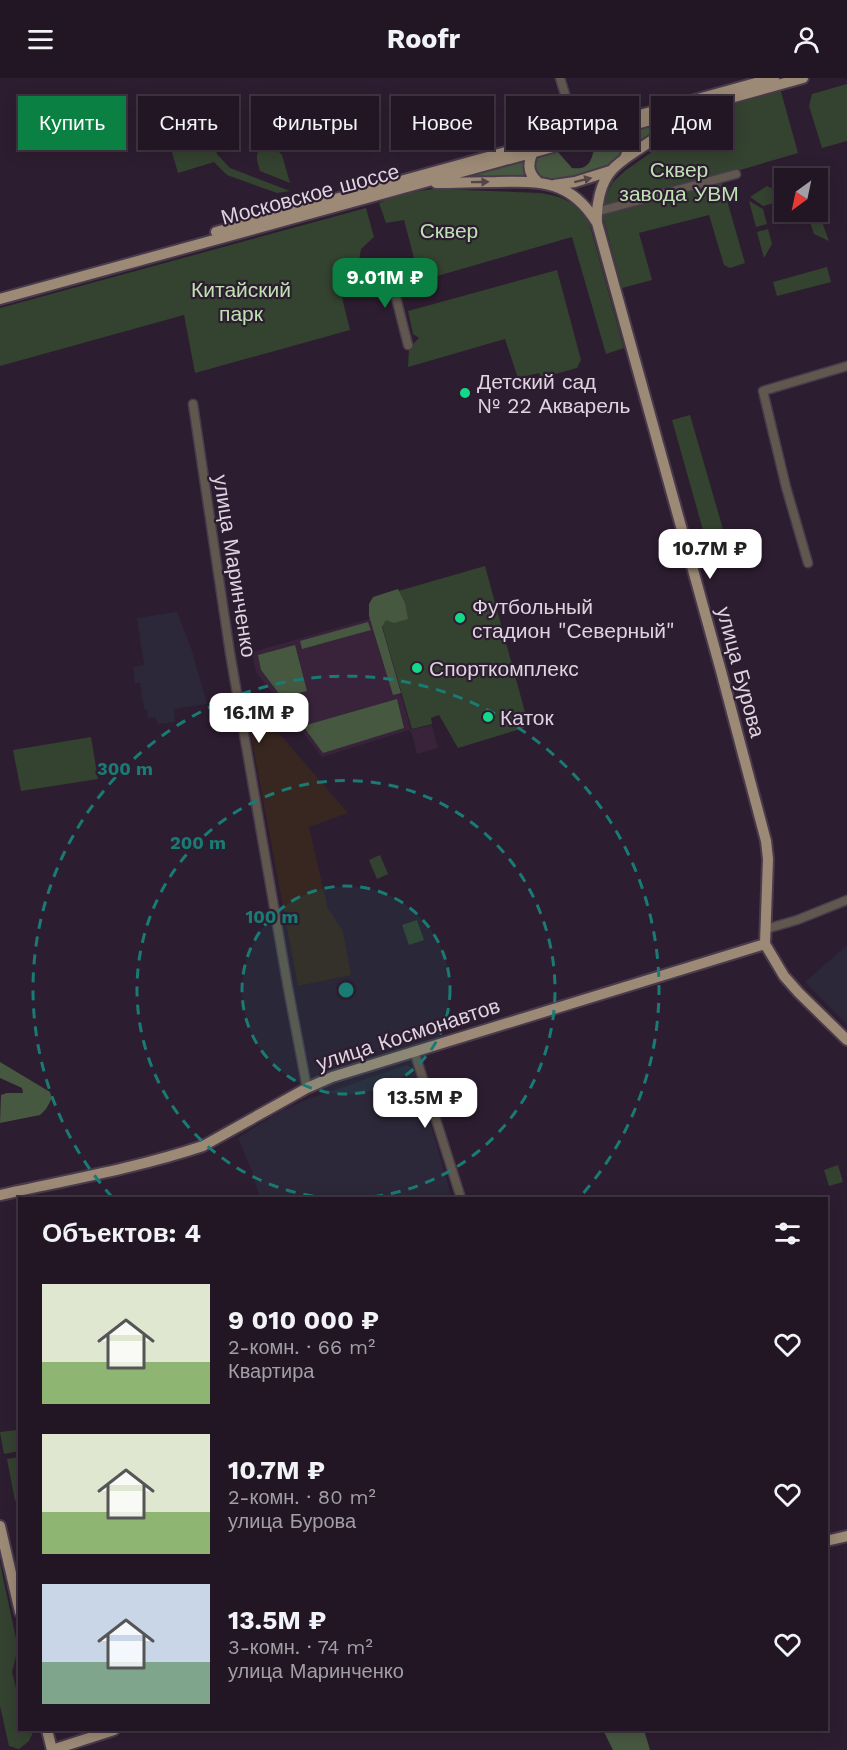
<!DOCTYPE html>
<html lang="ru">
<meta charset="utf-8">
<style>
body{margin:0;font-family:"Work Sans",sans-serif;background:#2e2331;color:#f1f3f6;height:100vh;display:flex;flex-direction:column;font-size:22px;white-space:nowrap}
*{box-sizing:border-box;margin:0}
p{font-size:20px;color:#a29fa6}
.icon{flex:none;width:33px;height:33px;fill:none;stroke:currentColor;stroke-width:2;stroke-linecap:round;stroke-linejoin:round}
.map{position:relative;flex:1;overflow:hidden}
.panel{position:absolute;left:18px;top:1119px;width:810px;height:534px;display:flex;flex-direction:column;background:#221624;border-radius:0px;box-shadow:0 3px 15px #0003,0 0 0 2px #3f3541}
.panel>*{flex:none}
.hud{position:absolute;left:18px;top:18px;width:812px;height:54px;display:flex;gap:12px}
.needle{width:39px;rotate:213deg}
.tools{position:absolute;left:774px;top:90px;display:grid;gap:12px}
.tools a{display:grid;place-items:center;width:54px;height:54px;border-radius:0px;background:#221624;box-shadow:0 3px 15px #0003,0 0 0 2px #3f3541;font-size:30px}
.price{position:absolute;translate:-50% -51px;padding:0 14px;border-radius:12px;background:#fff;color:#222;font-size:20px;line-height:39px;filter:drop-shadow(0 2px 3px #0008)}
.price::after{content:'';position:absolute;left:50%;top:36px;width:18px;height:14px;margin-left:-9px;background:inherit;clip-path:polygon(0 0,100% 0,50% 100%)}
.price.active{background:#0b8043;color:#fff}
ul{padding:0;list-style:none}
li{display:flex;align-items:center;gap:18px;height:150px;padding:0 24px}
li span{display:grid;place-items:center;flex:none;width:168px;height:120px;border-radius:0px;color:#555}
li>.icon{margin-inline-start:auto}
span .icon{width:72px;height:72px;fill:#fffc;stroke-width:1}
li b{font-size:26px}
h2{display:flex;justify-content:space-between;align-items:center;height:72px;padding:0 24px;font-size:26px}
.pill{padding:0 21px;border-radius:0px;background:#221624;box-shadow:0 3px 15px #0003,0 0 0 2px #3f3541;font-size:21px;line-height:54px}
.pill.active{background:#0b8043;color:#fff}
header{display:flex;justify-content:space-between;align-items:center;height:78px;padding:0 24px;background:#221624;font-size:27px;font-weight:700}
.map>svg:first-child{display:block}
.commercial{fill:#382620}
.industrial{fill:#2c2839}
.built{fill:#38233b}
.green{fill:#344230}
.forest{fill:#475841}
.lines{fill:none;stroke-linecap:round;stroke-linejoin:round}
.minor-casing{stroke:#493a4c;stroke-width:11}
.major-casing{stroke:#493a4c;stroke-width:14}
.minor{stroke:#60574e;stroke-width:8}
.major{stroke:#9c8a76;stroke-width:10}
.oneway{fill:#544348}
.ring{fill:none;stroke:#197b74;stroke-width:3;stroke-dasharray:10 8}
.poi-dot{fill:#14d989;stroke:#2d1d30;stroke-width:2}
.labels{text-anchor:middle;dominant-baseline:central;stroke-width:4.5;stroke-linejoin:round;paint-order:stroke}
.park-label{font-size:21px;fill:#bee1b2;stroke:#2d1d30}
.street-label{font-size:21px;fill:#dfd3e0;stroke:#2d1d30}
.poi-label{font-size:21px;fill:#dfd3e0;stroke:#2d1d30;text-anchor:start}
.centre{fill:#197b74;stroke:#2d1d30;stroke-width:3}
.ring-label{font-size:18px;text-anchor:middle;font-weight:bold;fill:#197b74;stroke:#2d1d30;stroke-width:4.5;stroke-linejoin:round;paint-order:stroke}
</style>
<header><svg class="icon" aria-label="menu" viewBox="0 0 24 24"><path d="M4 6h16M4 12h16M4 18h16"/></svg>Roofr<svg class="icon" aria-label="person" viewBox="0 0 24 24"><circle cx="12" cy="8" r="4"/><path d="M4 21q1-7 8-7t8 7"/></svg></header>
<div class="map">
<svg width="847" height="1672" viewBox="0 0 847 1672">
<rect width="100%" height="100%" fill="#2d1d30"/>
<path class="commercial" d="M266,640L348,735L309,749L328,831L343,853L351,897L298,908L248,642Z"/>
<path class="industrial" d="M177,534L192,573L207,626L174,631L175,644L157,646L156,639L148,640L147,631H144L140,605H135L133,589L144,587L137,540Z
M847,867V946L805,904Z
M407,987L415,992L452,1120H260L251,1091L238,1060L279,1034L308,1021Z"/>
<path class="built" d="M379,538L411,652L432,647L438,670L417,676L412,656L409,652L322,679L256,594L252,574Z"/>
<path class="green" d="M847,6V63L822,70L809,28L812,16Z
M780,10L798,75L720,98L745,185L730,190L724,187L709,137L639,155L652,202L622,210L603,139L605,119L613,104L626,92L713,31Z
M191,56L195,64L212,59L217,76L230,90L290,113L277,115L227,97L214,84L178,95L169,64Z
M274,69L282,77L290,105L260,93C258,85 254,78 260,71Z
M767,108L771,110L775,109L779,124L763,128L750,119Z
M435,111L540,115C565,119 574,123 589,144L624,270L606,276L572,159L420,203L404,142L386,145L379,125C397,116 415,113 435,111Z
M749,123L763,131L767,146L756,149Z
M366,130L374,159L361,171L358,189L339,207L350,252L195,295L184,237L0,288V230Z
M820,138L829,163L814,156L809,141Z
M768,151L772,166L764,180L757,154Z
M827,189L831,204L777,218L773,204Z
M557,192L581,282L577,290L541,300L539,295L518,300L505,261L408,289L409,270L419,260L413,256L408,233Z
M690,337L729,472L710,477L672,342Z
M485,488L525,634L524,650L458,670L439,637L431,640L432,646L412,651L374,520Z
M91,659L98,701L21,713L13,672Z
M380,777L388,796L377,801L369,782Z
M417,842L424,862L409,867L402,847Z
M838,1087L843,1104L829,1108L824,1092Z
M17,1352L19,1353V1373L4,1376L0,1354Z
M19,1379V1422L15,1423L7,1381Z
M0,1485L18,1570L12,1594L16,1610H19L20,1652H34L29,1663L19,1671L9,1668L0,1628Z"/>
<path class="forest" d="M678,41L632,73L634,58L629,51Z
M615,56L622,59C637,88 571,106 551,102C540,101 524,87 539,78C543,75 552,74 557,73L572,90C593,93 592,77 596,62Z
M526,79C523,86 524,93 527,100L449,102Z
M398,511L405,525L408,541L394,545L386,542L382,549L401,615L393,617L369,538V526L373,519Z
M368,544L371,552L302,571L300,563Z
M295,567L307,613L293,616L306,634L300,643L261,592L258,577Z
M397,621L404,650L323,675L303,648Z
M0,984L50,1014L52,1020L46,1031L40,1037L0,1045L1,1017L7,1015H23L22,1010L0,1000Z
M603,1652H644L650,1672H613Z"/>
<g class="lines">
<g class="minor-casing">
<path id="minor" d="M560,0L578,58
M596,134L736,96
M388,188L408,267
M193,326L230,575L288,910L307,1010
M808,485L786,409L763,313L847,288
M766,851L797,842L847,822
M414,973L461,1120"/>
</g>
<g class="major-casing">
<path id="major" d="M710,27C687,40 664,54 642,69C632,76 620,83 612,92C600,105 596,128 597,145L721,593L766,763L768,781L765,866L784,898L799,915L847,962
M619,47C631,57 631,67 625,80
M535,70C528,83 526,94 538,104
M436,105C456,105 476,104 496,104C541,103 571,102 597,145
M554,107L575,104L610,93
M216,154L774,0
M0,221L803,0
M0,1117C68,1102 137,1090 203,1068L307,1010L332,999L765,866
M0,1448L20,1534
M826,1463L847,1458
M47,1652L52,1672
M52,1672L114,1652"/>
</g>
<use href="#minor" class="minor"/>
<use href="#major" class="major"/>
</g>
<defs><path id="oneway-solid" d="M-6-.8H1V-3.2L6.5 0L1 3.2V.8H-6Z" transform="scale(1.5)"/></defs>
<g class="oneway">
<use href="#oneway-solid" transform="translate(583 102) rotate(-14)"/>
<use href="#oneway-solid" transform="translate(480 104) rotate(-1)"/>
</g>
<circle cx="346" cy="912" r="104" fill="#197b74" fill-opacity=".12"/>
<g class="ring">
<circle cx="346" cy="912" r="104"/>
<path d="M331 1120A209 209 0 1 1 361 1120"/>
<path d="M112 1119A313 313 0 1 1 580 1119"/>
</g>
<g class="poi-dot">
<circle cx="465" cy="315" r="6"/>
<circle cx="460" cy="540" r="6"/>
<circle cx="417" cy="590" r="6"/>
<circle cx="488" cy="639" r="6"/>
</g>
<g class="labels">
<g class="park-label">
<text x="679" y="91">Сквер<tspan x="679" dy="24">завода УВМ</tspan></text>
<text x="449" y="152">Сквер</text>
<text x="241" y="211">Китайский<tspan x="241" dy="24">парк</tspan></text>
</g>
<g class="street-label">
<text transform="translate(310 116) rotate(-15)">Московское шоссе</text>
<text transform="translate(235 488) rotate(81)">улица Маринченко</text>
<text transform="translate(741 594) rotate(75)">улица Бурова</text>
<text transform="translate(408 956) rotate(-18)">улица Космонавтов</text>
</g>
<g class="poi-label">
<text x="477" y="303">Детский сад<tspan x="477" dy="24">№ 22 Акварель</tspan></text>
<text x="472" y="528">Футбольный<tspan x="472" dy="24">стадион "Северный"</tspan></text>
<text x="429" y="590">Спорткомплекс</text>
<text x="500" y="639">Каток</text>
</g>
</g>
<circle cx="346" cy="912" r="9" class="centre"/>
<g class="ring-label">
<text x="125" y="697">300 m</text>
<text x="198" y="771">200 m</text>
<text x="272" y="845">100 m</text>
</g>
</svg>
<div class="tools">
<a><svg class="needle" viewBox="-14 -14 28 28"><path d="M0-13l5 13h-10z" fill="#e53935"/><path d="M0 13l5-13h-10z" fill="#a29fa6"/></svg></a>
</div>
<b class="price active" style="left:385px;top:231px">9.01M ₽</b>
<b class="price" style="left:710px;top:502px">10.7M ₽</b>
<b class="price" style="left:259px;top:666px">16.1M ₽</b>
<b class="price" style="left:425px;top:1051px">13.5M ₽</b>
<div class="hud">
<a class="pill active">Купить</a>
<a class="pill">Снять</a>
<a class="pill">Фильтры</a>
<a class="pill">Новое</a>
<a class="pill">Квартира</a>
<a class="pill">Дом</a>
</div>
<section class="panel">
<h2>Объектов: 4<svg class="icon" aria-label="filters" viewBox="0 0 24 24"><path d="M4 7h16M4 17h16"/><circle cx="9" cy="7" r="2"/><circle cx="15" cy="17" r="2"/></svg></h2>
<ul>
<li><span style="background:linear-gradient(#dfe7d0 65%,#8fb573 0)"><svg class="icon" aria-label="home" viewBox="0 0 24 24"><path d="M3 11l9-7 9 7M6 9v11h12V9"/></svg></span><div><b>9 010 000 ₽</b><p>2-комн. · 66 m²</p><p>Квартира</p></div><svg class="icon" aria-label="heart" viewBox="0 0 24 24"><path d="M12 20l-8-8c-3-5 5-10 8-4 3-6 11-1 8 4z"/></svg></li>
<li><span style="background:linear-gradient(#dfe7d0 65%,#8fb573 0)"><svg class="icon" aria-label="home" viewBox="0 0 24 24"><path d="M3 11l9-7 9 7M6 9v11h12V9"/></svg></span><div><b>10.7M ₽</b><p>2-комн. · 80 m²</p><p>улица Бурова</p></div><svg class="icon" aria-label="heart" viewBox="0 0 24 24"><path d="M12 20l-8-8c-3-5 5-10 8-4 3-6 11-1 8 4z"/></svg></li>
<li><span style="background:linear-gradient(#c9d6e8 65%,#7fa58c 0)"><svg class="icon" aria-label="home" viewBox="0 0 24 24"><path d="M3 11l9-7 9 7M6 9v11h12V9"/></svg></span><div><b>13.5M ₽</b><p>3-комн. · 74 m²</p><p>улица Маринченко</p></div><svg class="icon" aria-label="heart" viewBox="0 0 24 24"><path d="M12 20l-8-8c-3-5 5-10 8-4 3-6 11-1 8 4z"/></svg></li>
</ul>
</section>
</div>
